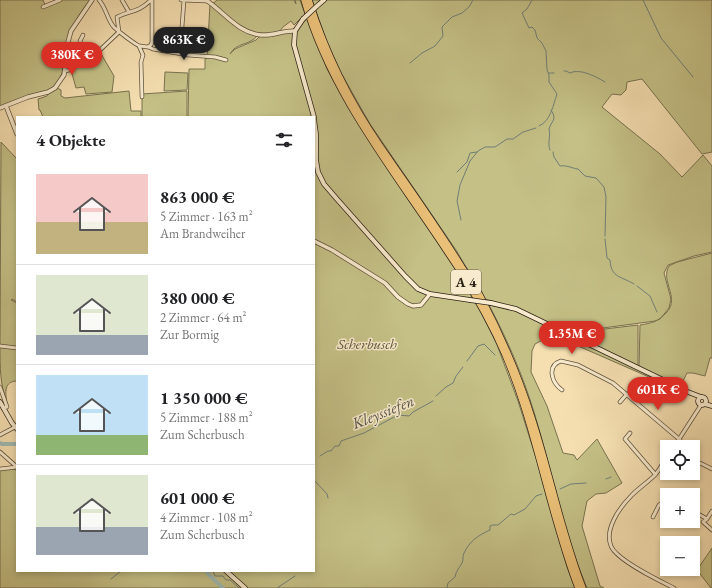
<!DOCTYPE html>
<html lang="de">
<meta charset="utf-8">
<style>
body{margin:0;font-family:"EB Garamond",serif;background:#f6f6f6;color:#202124;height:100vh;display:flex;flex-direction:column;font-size:15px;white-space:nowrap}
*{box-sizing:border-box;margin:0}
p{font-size:13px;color:#757577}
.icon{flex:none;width:22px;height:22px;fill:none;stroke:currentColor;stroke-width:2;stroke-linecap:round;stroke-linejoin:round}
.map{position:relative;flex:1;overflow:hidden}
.panel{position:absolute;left:16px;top:116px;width:299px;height:456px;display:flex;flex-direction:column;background:#fff;border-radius:0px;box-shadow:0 2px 6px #0003}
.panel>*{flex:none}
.tools{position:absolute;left:660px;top:440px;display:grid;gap:8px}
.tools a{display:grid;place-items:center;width:40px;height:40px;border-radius:0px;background:#fff;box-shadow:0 2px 6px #0003;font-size:20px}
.price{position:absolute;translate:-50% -34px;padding:0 9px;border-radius:14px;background:#d93025;color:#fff;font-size:13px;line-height:26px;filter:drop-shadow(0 1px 2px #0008)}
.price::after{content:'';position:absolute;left:50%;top:24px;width:12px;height:9px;margin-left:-6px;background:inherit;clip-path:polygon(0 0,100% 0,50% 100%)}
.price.selected{background:#222;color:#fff}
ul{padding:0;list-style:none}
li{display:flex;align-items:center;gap:12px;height:100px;padding:0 20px}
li+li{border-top:1px solid #e0e0e0}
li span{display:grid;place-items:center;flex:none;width:112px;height:80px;border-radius:0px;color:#555}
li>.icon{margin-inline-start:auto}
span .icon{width:48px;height:48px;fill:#fffc;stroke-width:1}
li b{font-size:17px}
h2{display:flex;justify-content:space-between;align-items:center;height:48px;padding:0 20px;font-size:17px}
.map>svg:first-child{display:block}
.green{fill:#c4c086;stroke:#78724f}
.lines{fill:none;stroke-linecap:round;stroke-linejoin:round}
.stream{stroke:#717e76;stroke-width:1}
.river{stroke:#9ebbb4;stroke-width:4}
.minor-casing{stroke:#5f523e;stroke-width:4.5}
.tertiary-casing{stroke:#5f523e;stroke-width:5}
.secondary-casing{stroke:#2d2318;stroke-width:5.5}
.motorway-casing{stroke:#2d2318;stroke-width:7}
.minor{stroke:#f8eacc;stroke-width:3}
.tertiary{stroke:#f8eacc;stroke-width:3.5}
.secondary{stroke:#f8eacc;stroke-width:4}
.motorway{stroke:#eac078;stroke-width:5.5}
.secondary-bridge-casing{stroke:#2d2318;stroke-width:5.5;stroke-linecap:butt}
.secondary-bridge{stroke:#f8eacc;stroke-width:4}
.labels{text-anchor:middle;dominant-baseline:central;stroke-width:3;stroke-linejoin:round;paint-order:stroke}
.shield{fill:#f8eacc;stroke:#6a5f4e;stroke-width:1}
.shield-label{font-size:14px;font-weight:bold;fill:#2d2318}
.park-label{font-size:15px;font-style:italic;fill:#5a5239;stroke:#f8eacc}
.water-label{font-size:16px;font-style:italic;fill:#4f5147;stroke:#f8eacc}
</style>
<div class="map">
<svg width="712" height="588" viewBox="0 0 712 588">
<rect width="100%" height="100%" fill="#f5dfb1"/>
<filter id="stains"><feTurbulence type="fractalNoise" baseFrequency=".005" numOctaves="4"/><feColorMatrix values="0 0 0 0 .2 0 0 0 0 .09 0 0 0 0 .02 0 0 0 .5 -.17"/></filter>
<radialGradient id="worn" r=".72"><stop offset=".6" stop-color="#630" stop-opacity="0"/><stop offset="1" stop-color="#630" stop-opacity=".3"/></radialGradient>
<path class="green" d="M0,0H43L46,7L62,0H90C82,10 75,21 70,32C60,53 71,75 49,90L0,107Z
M217,0H294L296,4L295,0H300L305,14L294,25L291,21L283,27L279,32C246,38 235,23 212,4Z
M312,0H712V152L702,154L642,79L627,82L626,90L621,95L612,94L602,107L660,154L682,177L703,155L712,166V252L694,256L668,265L664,273L671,299L669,308L660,319L655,321L588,330H575L572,334C543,321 516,306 485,299L456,250L370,124L340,71L327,42Z
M210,4L240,29L258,35C250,46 236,42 230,54L235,49L256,40L260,36L297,31L307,18L327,69L349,109L421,216L475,299L497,345L518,401L537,461L567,567L575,588H247L227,571H314V117H188L189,69H205V59L207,58Z
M100,52L114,76L112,92L86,94L84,87L76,88L71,70Z
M165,72L188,73L187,90L164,91Z
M57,88L61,90V96L65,98L129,91L131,111H141V117H43L40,110H39L38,99L47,96L48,94Z
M187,91V117H142V94Z
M1,142L17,159V302L12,299L11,300L17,303V348L0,345Z
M712,253V358H710L705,376L693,373H687L680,387L639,367L640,325C652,323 658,322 667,312C680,297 660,281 669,266L677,262Z
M489,305L499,307L516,311L650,375L649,377L569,342L550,336L535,344L532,351L531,372L547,406L563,453L574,455L577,460L597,439L622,483L606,493L596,494L587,501L582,526L600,586L604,588H587C563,532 552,471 534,412C523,376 507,339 489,305Z
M638,325V366L573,334L576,331H588Z
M0,347L17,349V381C4,381 5,393 7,403C0,385 0,367 0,347Z
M13,468L17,471V571H224L244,588H0V470Z
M712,548V588H711L697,570Z"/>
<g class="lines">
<path class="stream" d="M532,0L527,9L522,13L529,28L532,27L535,30L537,38L542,43L546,51L547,70L549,75V82L557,94C553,105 551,121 539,126
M643,0L661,38L693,77
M410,63L422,53L435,46L443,36L442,27L452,17L462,13L469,7L473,0
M564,71H566L570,73C580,68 597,77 605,82
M549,73H554
M16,125L17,128
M550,150C547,143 551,136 549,129C551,121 558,120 551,110
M553,152L554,157L560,166C567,165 571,168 578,169L585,176L596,178L604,187L606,197L605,236
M457,172L467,162L470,153L477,152
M461,220L457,201L460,185L470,161L478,151L485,147H495L507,139H513L523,132L536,128
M605,239L607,258L610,260C611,278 621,276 634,284
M637,286L650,296L657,312
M467,361L478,346L484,344L495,355
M436,396L446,387L453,383L456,376L463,367
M320,456L328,451H331L335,446H339L341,441L364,433L398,415L409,416L413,412L433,401
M606,479L611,477
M314,480L327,494L328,498
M560,489L571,484L586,483
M213,571L215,576H223L226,580H230L239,588
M111,579L121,571
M277,588L295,576
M447,588L448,583L455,577C456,571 459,568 462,563C464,559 462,557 464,553C470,541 477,536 490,530V526L492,525H498L511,514L514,515L525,509L536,496L542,494"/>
<path class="river" d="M0,443L2,444H17
M207,571L209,575L223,588"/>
<g class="minor-casing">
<path id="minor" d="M99,0C106,8 107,18 113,26C115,29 137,46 140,46C145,47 148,46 153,49L188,55L215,57L226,60
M122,0L129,12
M181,0L207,1
M43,7L60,0
M182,32L203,34
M83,35L80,41L81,45L94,54
M139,46L143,55L141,62L142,97
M149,46L151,45L152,42V0
M180,53L184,0
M65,71L69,70L99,51L119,32L117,17C131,10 137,13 150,1H152
M0,346L17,348
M0,387L7,407L3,408
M562,390C552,383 546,366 561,361L578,365L613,383L679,439L685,447
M620,402L627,394
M630,433L625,439L655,474
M0,435L15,427
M674,447L701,405
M0,452L17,467
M667,457C663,463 660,469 655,475C648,482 639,488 632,495C620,507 604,529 611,546C616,560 660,581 674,588
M693,457L698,462L712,469
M0,469L17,467
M693,511L707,519L712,511
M653,517L659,505L667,499
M707,519L703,522L712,530"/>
</g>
<g class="tertiary-casing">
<path id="tertiary" d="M206,0C224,12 238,33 261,35C273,36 284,30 295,31
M6,106L17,134
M0,108L28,97L48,92L55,88L64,75L68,42L71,31L92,0
M314,241L332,250L385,283L398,297L408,304L413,306L421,305L430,294"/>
</g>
<g class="secondary-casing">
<path id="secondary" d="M317,6L324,0
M303,19L295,31L294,45L314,117
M314,119L316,134V160L318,172L324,184L336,198L405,276L418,289L430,294L470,300
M491,303L516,309L688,392L701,397
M698 401a4 4 0 1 1 8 0a4 4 0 1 1-8 0Z
M0,402L12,423L17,429
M705,404L712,406
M226,571L245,588"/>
</g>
<g class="motorway-casing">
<path id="motorway" d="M304,0C331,95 395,172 448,253C466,279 482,307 496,335C535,415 546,505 578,588
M309,0C325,51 349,100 379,144C407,185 436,225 462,267C469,277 476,287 481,297C502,337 520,379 533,421C551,477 562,534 583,588"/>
</g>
<use href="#minor" class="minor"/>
<use href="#tertiary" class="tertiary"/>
<use href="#secondary" class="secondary"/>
<use href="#motorway" class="motorway"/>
<g class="secondary-bridge-casing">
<path id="secondary-bridge" d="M303,19L317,6
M470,300L491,303"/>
</g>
<use href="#secondary-bridge" class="secondary-bridge"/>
</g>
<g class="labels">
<rect class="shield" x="451" y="270" width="30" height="24" rx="3"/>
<g class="shield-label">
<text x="466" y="282">A 4</text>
</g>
<g class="park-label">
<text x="367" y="343">Scherbusch</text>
</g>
<g class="water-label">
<text transform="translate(383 412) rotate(-22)">Kleyssiefen</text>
</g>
</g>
<rect width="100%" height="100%" filter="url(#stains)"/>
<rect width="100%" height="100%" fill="url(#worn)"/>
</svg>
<div class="tools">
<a><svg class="icon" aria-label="locate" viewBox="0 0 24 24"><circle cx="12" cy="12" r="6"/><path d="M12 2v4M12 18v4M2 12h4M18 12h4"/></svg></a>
<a>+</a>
<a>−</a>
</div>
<b class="price selected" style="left:184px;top:61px">863K €</b>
<b class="price" style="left:72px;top:76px">380K €</b>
<b class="price" style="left:572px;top:355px">1.35M €</b>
<b class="price" style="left:658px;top:411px">601K €</b>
<section class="panel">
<h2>4 Objekte<svg class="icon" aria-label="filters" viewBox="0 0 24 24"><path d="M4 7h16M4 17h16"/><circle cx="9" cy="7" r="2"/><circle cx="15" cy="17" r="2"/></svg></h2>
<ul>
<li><span style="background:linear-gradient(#f6c9c9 60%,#c2b280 0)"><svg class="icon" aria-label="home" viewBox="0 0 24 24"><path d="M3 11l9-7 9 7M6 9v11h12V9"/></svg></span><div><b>863 000 €</b><p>5 Zimmer · 163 m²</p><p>Am Brandweiher</p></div></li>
<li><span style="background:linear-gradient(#dfe7d0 75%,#9aa5b1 0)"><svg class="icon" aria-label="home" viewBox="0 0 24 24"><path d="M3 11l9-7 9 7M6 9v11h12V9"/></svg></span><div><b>380 000 €</b><p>2 Zimmer · 64 m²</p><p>Zur Bormig</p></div></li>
<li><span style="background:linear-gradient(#bfe0f5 75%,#8fb573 0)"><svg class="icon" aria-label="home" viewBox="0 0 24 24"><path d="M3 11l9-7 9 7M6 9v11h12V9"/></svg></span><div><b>1 350 000 €</b><p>5 Zimmer · 188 m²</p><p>Zum Scherbusch</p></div></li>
<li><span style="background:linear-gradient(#dfe7d0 65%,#9aa5b1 0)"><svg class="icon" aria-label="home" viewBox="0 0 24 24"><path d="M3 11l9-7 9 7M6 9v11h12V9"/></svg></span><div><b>601 000 €</b><p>4 Zimmer · 108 m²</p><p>Zum Scherbusch</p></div></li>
</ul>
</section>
</div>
